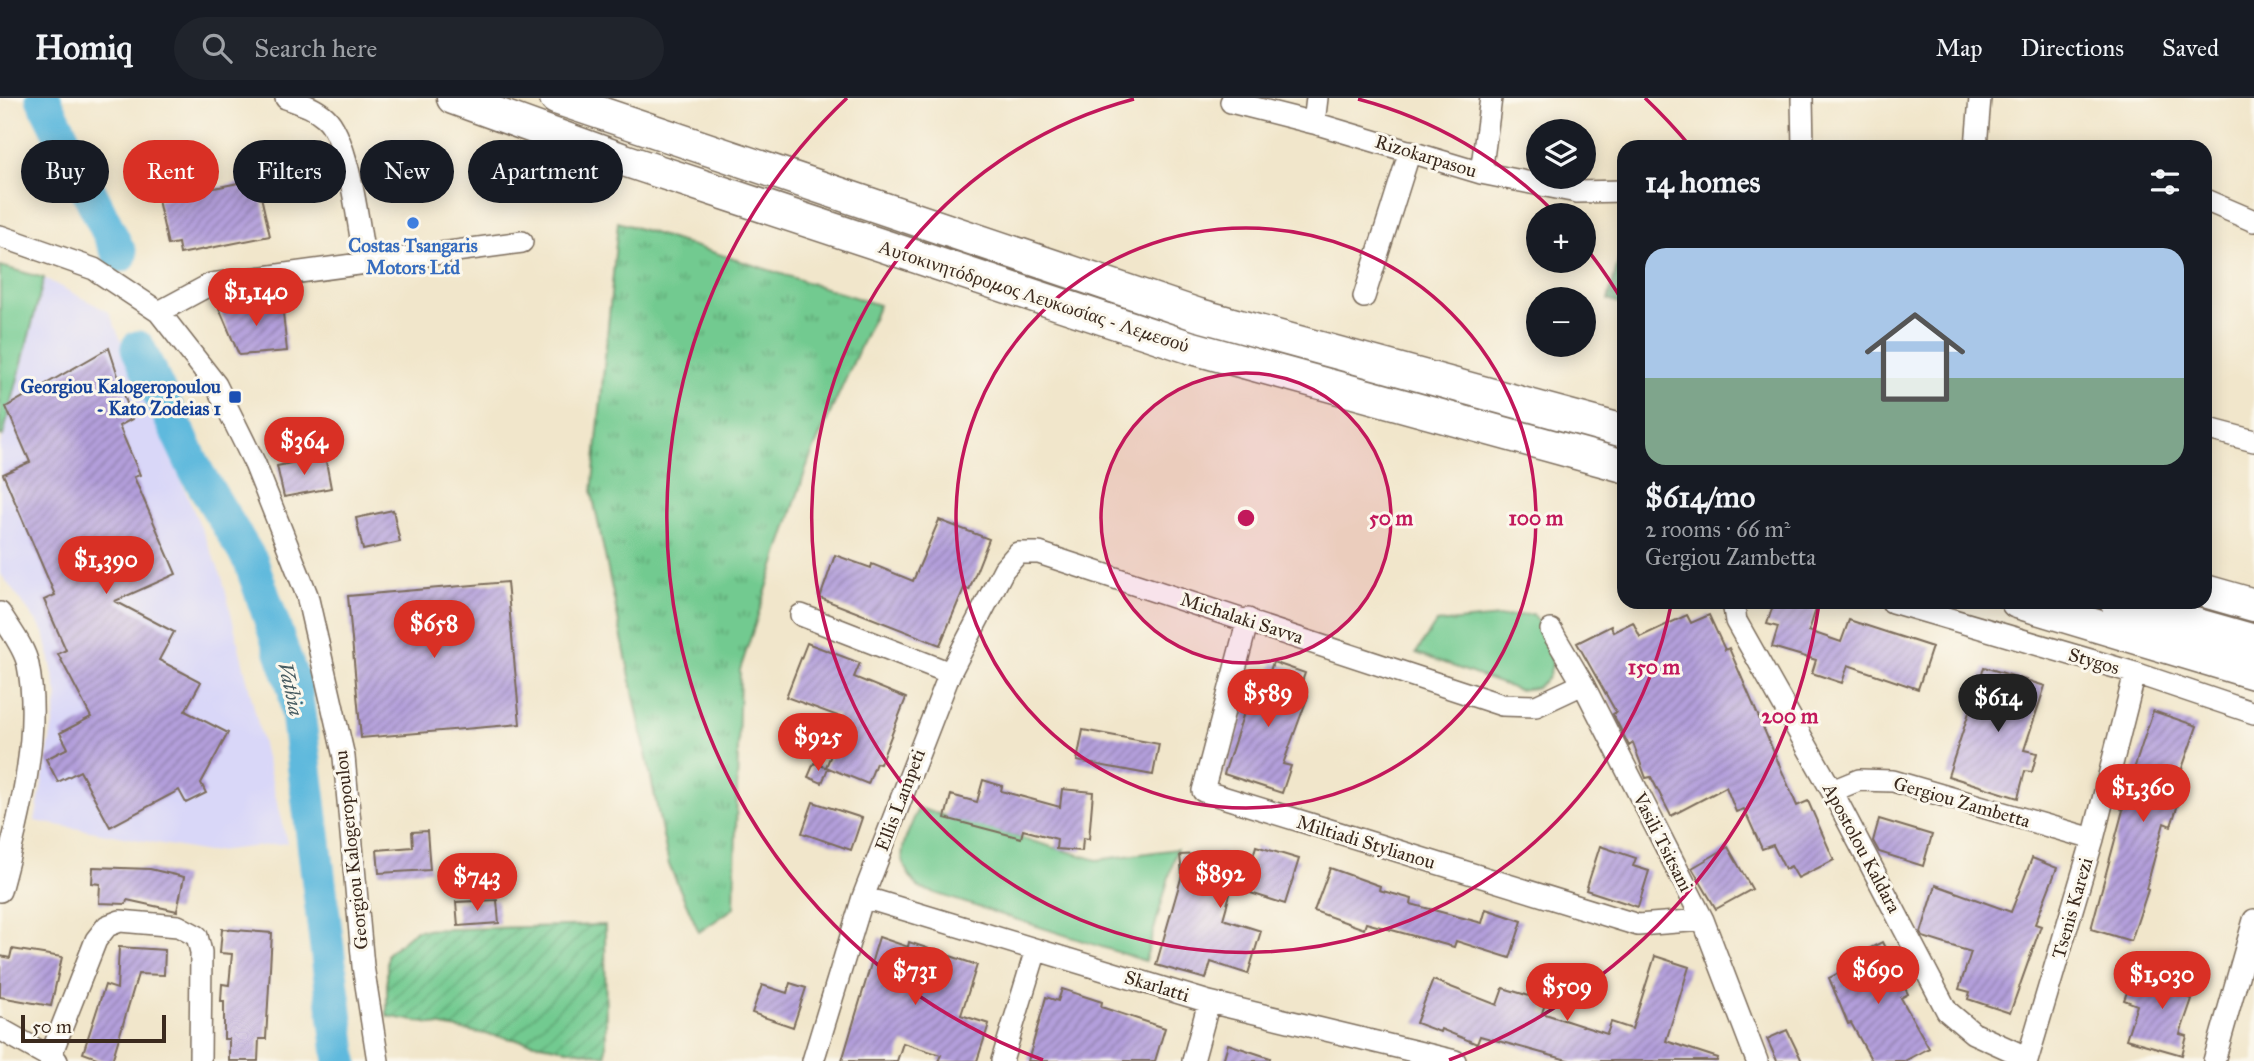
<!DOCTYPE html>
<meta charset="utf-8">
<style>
body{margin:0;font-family:"IM FELL Great Primer",serif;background:#20242c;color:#f1f3f6;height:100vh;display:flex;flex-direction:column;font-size:26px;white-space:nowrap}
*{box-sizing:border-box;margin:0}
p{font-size:23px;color:#9ea1a6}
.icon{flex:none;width:38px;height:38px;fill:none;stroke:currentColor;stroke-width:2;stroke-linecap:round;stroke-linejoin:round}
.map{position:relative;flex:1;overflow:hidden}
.sheet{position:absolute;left:1617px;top:42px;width:595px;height:469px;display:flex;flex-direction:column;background:#171b24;border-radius:21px;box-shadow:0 4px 18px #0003}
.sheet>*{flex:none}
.guide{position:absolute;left:21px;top:42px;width:665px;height:63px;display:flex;gap:14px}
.controls{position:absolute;left:1526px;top:21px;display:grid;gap:14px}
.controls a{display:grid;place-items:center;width:70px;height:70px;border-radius:50%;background:#171b24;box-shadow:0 4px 18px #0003;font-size:35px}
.scale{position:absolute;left:21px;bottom:18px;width:145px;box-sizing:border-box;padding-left:7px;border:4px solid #3b2a1e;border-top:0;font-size:19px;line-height:24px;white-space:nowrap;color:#3b2a1e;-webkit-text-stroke:5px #fbf7ec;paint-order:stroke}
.price{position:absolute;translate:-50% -60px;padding:0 16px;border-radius:24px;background:#d93025;color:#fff;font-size:23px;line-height:46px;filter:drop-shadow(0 2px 4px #0008)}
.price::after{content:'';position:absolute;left:50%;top:42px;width:21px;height:16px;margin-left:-10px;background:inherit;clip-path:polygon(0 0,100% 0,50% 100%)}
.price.active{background:#222;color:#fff}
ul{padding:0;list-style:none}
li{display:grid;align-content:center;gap:14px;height:371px;padding:0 28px}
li+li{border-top:2px solid #363941}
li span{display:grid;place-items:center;height:217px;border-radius:21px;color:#555}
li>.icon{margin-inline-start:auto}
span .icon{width:126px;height:126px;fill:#fffc;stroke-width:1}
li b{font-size:30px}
h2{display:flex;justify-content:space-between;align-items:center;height:84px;padding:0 28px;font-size:30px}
.chip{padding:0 24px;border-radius:32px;background:#171b24;box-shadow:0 4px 18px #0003;font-size:24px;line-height:63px}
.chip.active{background:#d93025;color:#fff}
header{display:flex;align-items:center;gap:42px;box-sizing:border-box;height:98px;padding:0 35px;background:#171b24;border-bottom:2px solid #363941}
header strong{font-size:33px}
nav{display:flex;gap:38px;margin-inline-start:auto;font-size:24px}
.search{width:490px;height:63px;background:#20242c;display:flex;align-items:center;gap:18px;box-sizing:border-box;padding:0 24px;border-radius:38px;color:#9ea1a6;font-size:26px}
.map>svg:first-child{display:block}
.built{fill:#d9d7f8}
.grass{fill:url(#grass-tufts);stroke:#567a57;stroke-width:2}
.forest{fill:url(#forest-crowns);stroke:#4c6c4c;stroke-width:2}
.park{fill:#72ca90;stroke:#567a57;stroke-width:2}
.garden{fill:url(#garden-furrows);stroke:#567a57;stroke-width:2}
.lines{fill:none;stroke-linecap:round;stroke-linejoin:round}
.river{stroke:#5fb9dd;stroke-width:35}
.building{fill:url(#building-hatch)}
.minor-casing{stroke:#7b6c5b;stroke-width:24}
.highway-casing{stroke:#7b6c5b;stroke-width:35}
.minor{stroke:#fff;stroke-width:21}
.highway{stroke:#fff;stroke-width:32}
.ring{fill:none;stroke:#c2185b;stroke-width:3.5}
.shop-dot{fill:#3f7fe0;stroke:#fbf7ec;stroke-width:2.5}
.transit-dot{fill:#1a4fb4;stroke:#fbf7ec;stroke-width:2.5}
.labels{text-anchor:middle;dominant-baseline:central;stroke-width:6;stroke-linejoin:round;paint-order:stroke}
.street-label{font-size:19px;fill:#3b2a1e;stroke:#fbf7ec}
.shop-label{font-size:19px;font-weight:bold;fill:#366cbe;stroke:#fbf7ec}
.transit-label{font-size:19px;font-weight:bold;fill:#164399;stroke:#fbf7ec;text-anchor:end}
.water-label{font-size:21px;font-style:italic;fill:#485c61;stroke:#fbf7ec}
.centre{fill:#c2185b;stroke:#fbf7ec;stroke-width:3.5}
.ring-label{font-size:21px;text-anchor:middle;font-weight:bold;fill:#c2185b;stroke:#fbf7ec;stroke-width:6;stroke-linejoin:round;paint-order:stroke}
</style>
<header>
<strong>Homiq</strong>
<div class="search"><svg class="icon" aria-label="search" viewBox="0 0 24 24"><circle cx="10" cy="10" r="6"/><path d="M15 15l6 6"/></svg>Search here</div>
<nav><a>Map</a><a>Directions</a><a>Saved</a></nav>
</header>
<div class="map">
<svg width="2254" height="963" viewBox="0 0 2254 963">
<defs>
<pattern id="grass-tufts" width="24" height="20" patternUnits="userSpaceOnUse" patternTransform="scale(1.75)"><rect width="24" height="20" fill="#72ca90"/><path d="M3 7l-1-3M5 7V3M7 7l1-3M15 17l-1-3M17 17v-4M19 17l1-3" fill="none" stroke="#5fa475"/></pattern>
<pattern id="forest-crowns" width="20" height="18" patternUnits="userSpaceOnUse" patternTransform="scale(1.75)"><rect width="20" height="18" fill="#5dae7a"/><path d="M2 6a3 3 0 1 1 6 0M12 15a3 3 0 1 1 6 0" fill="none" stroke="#4e8e63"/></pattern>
<pattern id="garden-furrows" width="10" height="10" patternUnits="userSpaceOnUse" patternTransform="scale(1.75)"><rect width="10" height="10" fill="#72ca90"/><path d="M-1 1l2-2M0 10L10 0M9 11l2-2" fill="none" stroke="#5fa475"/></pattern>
<pattern id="building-hatch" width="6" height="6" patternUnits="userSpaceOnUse" patternTransform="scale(1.75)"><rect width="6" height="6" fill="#b39fdb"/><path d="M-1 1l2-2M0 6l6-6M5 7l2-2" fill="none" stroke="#9382b1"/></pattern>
</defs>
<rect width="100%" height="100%" fill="#fbf7ec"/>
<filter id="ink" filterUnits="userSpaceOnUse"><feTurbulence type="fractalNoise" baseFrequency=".0143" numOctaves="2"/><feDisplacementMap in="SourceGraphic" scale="14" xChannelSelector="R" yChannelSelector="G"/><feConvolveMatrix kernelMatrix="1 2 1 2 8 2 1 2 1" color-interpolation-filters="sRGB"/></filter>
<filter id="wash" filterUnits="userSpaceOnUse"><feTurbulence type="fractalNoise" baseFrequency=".00686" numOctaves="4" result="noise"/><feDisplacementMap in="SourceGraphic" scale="28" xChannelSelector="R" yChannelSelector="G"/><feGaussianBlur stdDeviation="1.57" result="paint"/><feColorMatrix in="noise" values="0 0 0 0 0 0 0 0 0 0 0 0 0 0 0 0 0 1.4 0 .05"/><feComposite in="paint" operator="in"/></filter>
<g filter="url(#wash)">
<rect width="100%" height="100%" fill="#f1e6cb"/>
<path class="built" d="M44,180L109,214L222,479L287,745L207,754L35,723L58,599L44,534L0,475V348Z"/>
<path class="grass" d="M618,124L879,207L809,362L740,572L734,810L699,834L669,767L592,395Z"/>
<path class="forest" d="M1624,142V208L1608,202Z"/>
<path class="park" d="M0,168L44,180L3,338L0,337Z
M1533,516L1550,543L1552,568L1548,580L1536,590L1518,592L1416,555L1436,525Z
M918,710L1097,762L1177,751L1145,863L919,790C890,758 905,746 918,710Z"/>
<path class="garden" d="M605,827L606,958L387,918V856L416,832Z"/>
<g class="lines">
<path class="river" d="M43,0L120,157
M138,250L197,375L251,464L295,591L341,963"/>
</g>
<g id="blocks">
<path class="building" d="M257,81L270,138L180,156L178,145L168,147L158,102Z
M282,205L287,253L239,257L219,210Z
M109,250L132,321L119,328L140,377L134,379L176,476L115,503L174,534L159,562L201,584L185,613L228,635L201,685L206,695L186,705L179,692L110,729L80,673L58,684L46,661L68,650L60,635L91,619L58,556L66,552L44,502L55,497L3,376L30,364L6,309Z
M325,358L331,390L284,399L277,368Z
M393,412L400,444L363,452L356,420Z
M939,422L989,441L969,492L964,490L940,547L820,500L835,457L871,470L872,466L913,483Z
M507,484L520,626L361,640L348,498Z
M1774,504H1793L1816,511L1809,533L1841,544L1849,522L1932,549L1918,591L1848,567L1842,585L1812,575L1816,562L1772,549L1778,529L1767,526Z
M1687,517L1691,525L1709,517L1725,552L1729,550L1797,708L1808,703L1834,762L1798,780L1791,768L1785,771L1773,747L1762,751L1744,711L1736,714L1726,689L1671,718L1651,679L1646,680L1633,645L1629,648L1613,616L1616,614L1577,545L1611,528L1613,534L1633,524L1640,539Z
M807,545L860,565L854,579L906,600L880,666L876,665L868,686L826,669L844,625L836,622L838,618L786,599Z
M1273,564L1305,575L1298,595L1308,598L1283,666L1291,668L1282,695L1224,676L1256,578L1267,582Z
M1984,569L2045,588L2024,652L2037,655L2032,674L2025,673L2018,700L1948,678Z
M2153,613L2197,628L2179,679L2186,682L2171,728L2164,725L2146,791L2148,792L2131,843L2091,831L2123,712L2121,711Z
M1083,632L1159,646L1153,677L1077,663Z
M814,665L828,670L822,685L808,679Z
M983,682L1002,688L1001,693L1060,709L1062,691L1093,694L1089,741L1083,740L1082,753L1056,751L1057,741L1023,732L1021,740L945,720L951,697L977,704Z
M813,704L862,720L851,752L802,735Z
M1879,721L1932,737L1923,768L1879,754L1873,743Z
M427,733L430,772L379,775L377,752L413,749L412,734Z
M1256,748L1299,761L1285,806L1232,789L1223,821L1261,833L1248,876L1211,864L1206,881L1156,867L1182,777L1180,757L1225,755V761L1250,769Z
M1600,748L1636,760L1633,768L1649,773L1638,809L1586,792Z
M1728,749L1752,791L1716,811L1692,770Z
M2032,760L2057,770L2035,826L2041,828L2010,915L1968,901L1970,894L1959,891L1971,854L1923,839L1921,835L1936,787L2011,814Z
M93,769L150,771L184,779L177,813L127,802L126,806L99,805L100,786L92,785Z
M1330,770L1380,788L1379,792L1412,801L1411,806L1482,825L1486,811L1522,823L1510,860L1456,843L1454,849L1366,825L1364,831L1314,813Z
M497,802L499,825L458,828L456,804Z
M222,831L272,835L266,941H259L258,963H229V941H224V903H221L222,886L229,887L232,856L220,855Z
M879,839L908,849L909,844L977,867L961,917L989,926L977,963H938L941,957L903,945L897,963H842Z
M1882,844L1908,896L1901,900L1929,950L1905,963H1872L1851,925L1848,926L1829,880L1845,872L1841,865Z
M119,849L165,852L164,877L138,876L112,963H105L83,955L105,887L117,891Z
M12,851L62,859L51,908L0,899V858L10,860Z
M1655,858L1689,869L1666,943L1718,960L1717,963H1571L1480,938L1477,946L1441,931L1440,934L1416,925L1433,882L1497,907L1503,890L1546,903L1542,915L1607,936L1611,924L1632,931Z
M2162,866L2195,877L2187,899L2192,901L2180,936L2187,938L2182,957L2126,941L2137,907L2124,902L2130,887L2152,894Z
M790,885L806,890L793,929L752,915L762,887L787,895Z
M1062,891L1102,904L1101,909L1165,930L1155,963H1028L1046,899L1058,903Z
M1787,932L1802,963H1777L1767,941Z
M1228,946L1270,960L1269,963H1223Z"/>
</g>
</g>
<g filter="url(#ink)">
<use href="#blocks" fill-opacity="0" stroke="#7b6c5b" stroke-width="2"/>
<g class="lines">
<g class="minor-casing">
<path id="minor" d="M286,0C300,5 314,9 325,19C349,40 359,131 365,165
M1802,0L1803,49
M1231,4L1314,25L1481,75L1577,94L1624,93
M1314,25L1317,0
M1976,49L1980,0
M1481,75L1491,0
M2205,102L2254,123
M0,138L94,171L159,214L216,287L255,366L307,497L344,659L363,868L378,963
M1364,199L1410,53
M159,214L211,186L522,144
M2205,330L2254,343
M1733,504L1736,523L1832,693L1947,913L1973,935L2028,960
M1892,504L2135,575L2254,615
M0,515C9,530 25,550 28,567C42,636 18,726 0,793
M801,517L950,575
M1248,521L1203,693L1638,827L1703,822
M1551,532L1583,586L1703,822L1757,963
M1832,693L1859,682L1893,683L2093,741
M863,799L1209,904L1455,963
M0,931L57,963
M50,959L96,842L107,828L120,823L178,828L197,838L201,854L200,963
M813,963L863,799L950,575L1004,471L1018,455H1039L1502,607L1536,608L1583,586
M1002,963L1036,852
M1193,963L1209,904
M2027,963L2093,741L2135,575
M2214,963L2254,822"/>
</g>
<g class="highway-casing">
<path id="highway" d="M453,0L624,62L1189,249L1624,368
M556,0L1199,217L1624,333
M2205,493L2254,507
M2017,504L2254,575
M2116,504L2254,543"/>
</g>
<use href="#minor" class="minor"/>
<use href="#highway" class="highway"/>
</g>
</g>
<circle cx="1246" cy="420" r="145" fill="#c2185b" fill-opacity=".12"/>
<g class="ring">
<circle cx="1246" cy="420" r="145"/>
<circle cx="1246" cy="420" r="290"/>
<path d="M1671 507A434 434 0 1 1 1134 1M1358 1A434 434 0 0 1 1556 116M1586 150A434 434 0 0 1 1624 206"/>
<path d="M1819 506A579 579 0 0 1 1449 962M1043 962A579 579 0 0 1 847 0M1645 0A579 579 0 0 1 1690 48"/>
</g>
<circle class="shop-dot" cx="413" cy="125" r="7"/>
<rect class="transit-dot" x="228" y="292" width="14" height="14" rx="3.5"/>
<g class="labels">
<g class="street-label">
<text transform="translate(1426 58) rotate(17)">Rizokarpasou</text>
<text transform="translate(1034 198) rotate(18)">Αυτοκινητόδρομος Λευκωσίας - Λεμεσού</text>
<text transform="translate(1242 520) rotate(18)">Michalaki Savva</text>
<text transform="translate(2094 563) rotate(16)">Stygos</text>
<text transform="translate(900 702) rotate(-69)">Ellis Lampeti</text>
<text transform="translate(1962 704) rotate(16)">Gergiou Zambetta</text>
<text transform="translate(1366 744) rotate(17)">Miltiadi Stylianou</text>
<text transform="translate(1663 744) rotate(63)">Vasili Tsitsani</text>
<text transform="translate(1862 750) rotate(62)">Apostolou Kaldara</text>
<text transform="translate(351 752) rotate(-96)">Georgiou Kalogeropoulou</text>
<text transform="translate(2072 810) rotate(-74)">Tsenis Karezi</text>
<text transform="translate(1157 888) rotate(17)">Skarlatti</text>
</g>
<g class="shop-label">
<text x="413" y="147">Costas Tsangaris<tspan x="413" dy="22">Motors Ltd</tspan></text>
</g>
<g class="transit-label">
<text x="221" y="288">Georgiou Kalogeropoulou<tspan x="221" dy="22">- Kato Zodeias 1</tspan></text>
</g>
<g class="water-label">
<text transform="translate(291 591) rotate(77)">Vathia</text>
</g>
</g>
<circle cx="1246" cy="420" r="10" class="centre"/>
<g class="ring-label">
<text x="1391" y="427">50 m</text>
<text x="1536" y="427">100 m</text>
<text x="1654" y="576">150 m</text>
<text x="1790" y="625">200 m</text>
</g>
</svg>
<div class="controls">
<a><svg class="icon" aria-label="layers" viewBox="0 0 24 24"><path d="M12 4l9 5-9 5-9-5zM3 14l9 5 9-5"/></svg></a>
<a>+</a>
<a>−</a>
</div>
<div class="scale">50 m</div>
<b class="price" style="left:256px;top:230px">$1,140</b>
<b class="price" style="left:304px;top:379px">$364</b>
<b class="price" style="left:106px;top:498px">$1,390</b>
<b class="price" style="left:434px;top:562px">$658</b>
<b class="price" style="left:1268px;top:631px">$589</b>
<b class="price active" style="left:1998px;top:636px">$614</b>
<b class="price" style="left:818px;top:675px">$925</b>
<b class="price" style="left:2143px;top:726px">$1,360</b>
<b class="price" style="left:1220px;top:812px">$892</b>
<b class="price" style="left:477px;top:815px">$743</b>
<b class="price" style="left:1878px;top:908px">$690</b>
<b class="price" style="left:915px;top:909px">$731</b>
<b class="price" style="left:2162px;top:913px">$1,030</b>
<b class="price" style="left:1567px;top:925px">$509</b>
<div class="guide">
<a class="chip">Buy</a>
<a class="chip active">Rent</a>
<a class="chip">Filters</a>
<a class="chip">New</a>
<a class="chip">Apartment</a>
</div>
<section class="sheet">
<h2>14 homes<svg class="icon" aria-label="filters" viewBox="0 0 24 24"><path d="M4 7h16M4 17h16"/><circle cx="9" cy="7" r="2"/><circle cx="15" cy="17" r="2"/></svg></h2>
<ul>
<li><span style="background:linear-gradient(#a9c7e8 60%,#7fa58c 0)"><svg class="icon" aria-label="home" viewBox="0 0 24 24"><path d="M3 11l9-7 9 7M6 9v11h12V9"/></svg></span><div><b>$614/mo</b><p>2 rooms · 66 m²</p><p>Gergiou Zambetta</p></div></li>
</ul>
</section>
</div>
